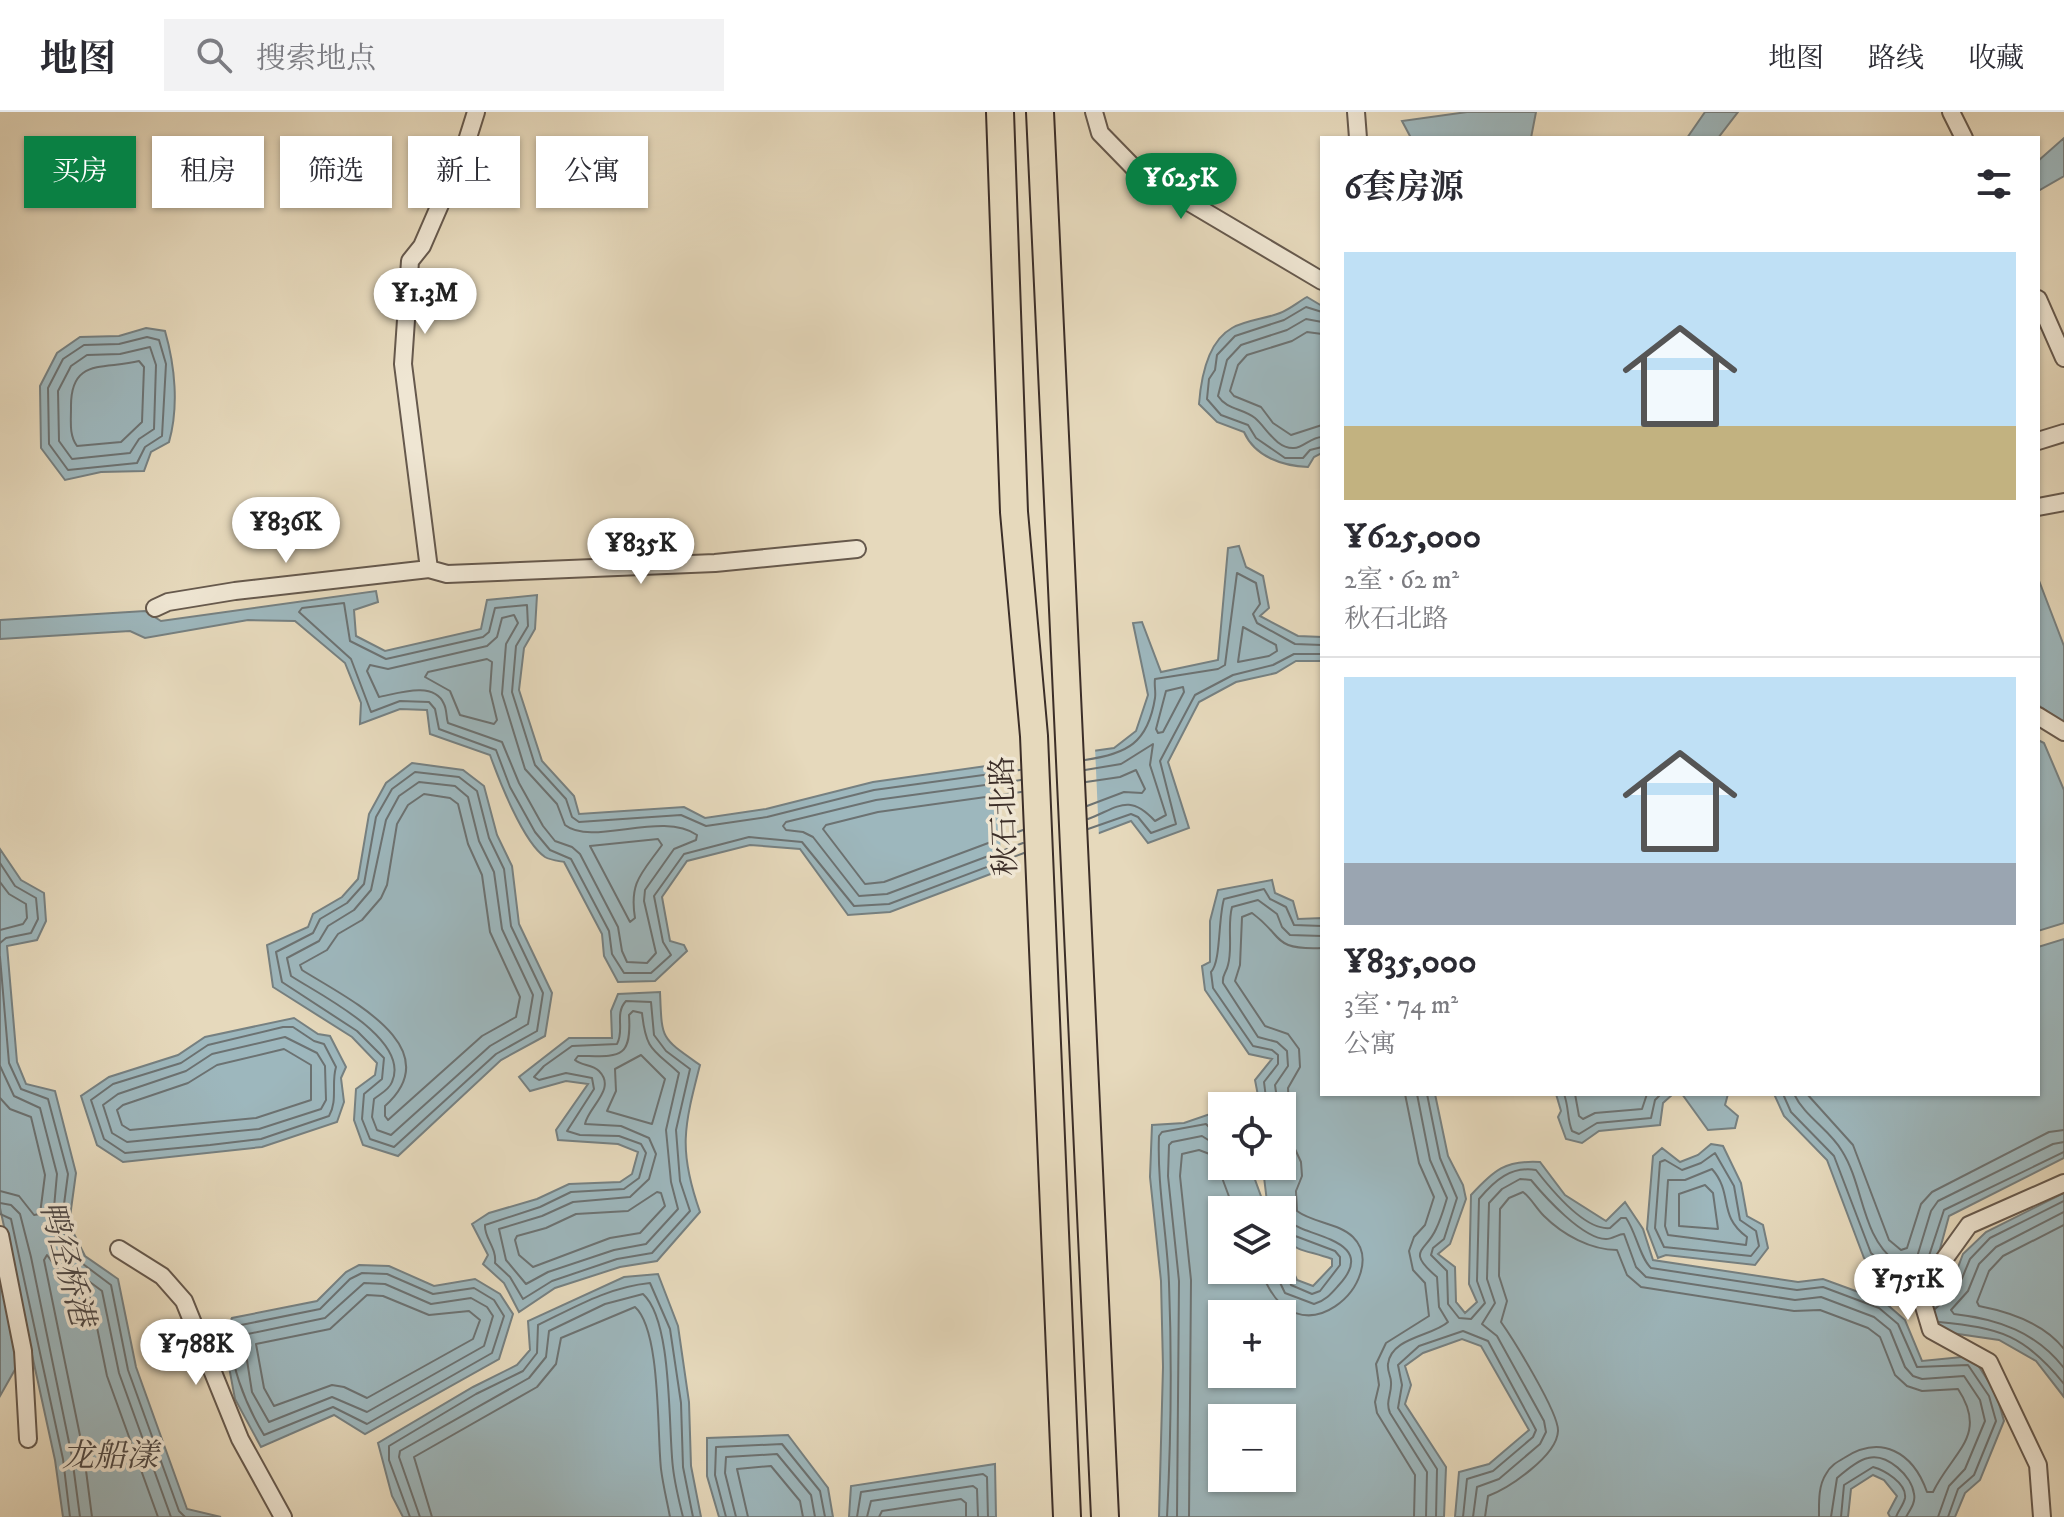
<!DOCTYPE html>
<html lang="zh">
<meta charset="utf-8">
<style>
body{margin:0;font-family:"IM FELL DW Pica","Noto Serif SC",serif;background:#f2f2f3;color:#2b2b33;height:100vh;display:flex;flex-direction:column;font-size:30px;white-space:nowrap}
*{box-sizing:border-box;margin:0}
p{font-size:26px;color:#7c7c81}
.icon{flex:none;width:44px;height:44px;fill:none;stroke:currentColor;stroke-width:2;stroke-linecap:round;stroke-linejoin:round}
.map{position:relative;flex:1;overflow:hidden}
.side{position:absolute;left:1320px;top:24px;width:720px;height:960px;display:flex;flex-direction:column;background:#fff;border-radius:0px;box-shadow:0 2px 6px #0004}
.side>*{flex:none}
.guide{position:absolute;left:24px;top:24px;width:760px;height:72px;display:flex;gap:16px}
.tools{position:absolute;left:1208px;top:980px;display:grid;gap:16px}
.tools a{display:grid;place-items:center;width:88px;height:88px;border-radius:0px;background:#fff;box-shadow:0 2px 6px #0004;font-size:40px}
.price{position:absolute;translate:-50% -68px;padding:0 18px;border-radius:28px;background:#fff;color:#222;font-size:26px;line-height:52px;filter:drop-shadow(0 2px 4px #0008)}
.price::after{content:'';position:absolute;left:50%;top:48px;width:24px;height:18px;margin-left:-12px;background:inherit;clip-path:polygon(0 0,100% 0,50% 100%)}
.price.current{background:#0b8043;color:#fff}
ul{padding:0;list-style:none}
li{display:grid;align-content:center;gap:16px;height:424px;padding:0 24px}
li+li{border-top:2px solid #e1e1e2}
li span{display:grid;place-items:center;height:248px;border-radius:0px;color:#555}
li>.icon{margin-inline-start:auto}
span .icon{width:144px;height:144px;fill:#fffc;stroke-width:1}
li b{font-size:34px}
h2{display:flex;justify-content:space-between;align-items:center;height:96px;padding:0 24px;font-size:34px}
.chip{padding:0 28px;border-radius:0px;background:#fff;box-shadow:0 2px 6px #0004;font-size:28px;line-height:72px}
.chip.current{background:#0b8043;color:#fff}
header{display:flex;align-items:center;gap:48px;box-sizing:border-box;height:112px;padding:0 40px;background:#fff;border-bottom:2px solid #e1e1e2}
header strong{font-size:38px}
nav{display:flex;gap:44px;margin-inline-start:auto;font-size:28px}
.search{width:560px;height:72px;background:#f2f2f3;display:flex;align-items:center;gap:20px;box-sizing:border-box;padding:0 28px;border-radius:0px;color:#7c7c81;font-size:30px}
.map>svg:first-child{display:block}
.water{fill:#9db7bd;stroke:#768081;stroke-width:2;fill-rule:evenodd}
.pier{fill:#e6d9bc}
.lines{fill:none;stroke-linecap:round;stroke-linejoin:round}
.shore{stroke:#6c7272;stroke-width:2}
.minor-casing{stroke:#66594d;stroke-width:20}
.primary-casing{stroke:#3c2e28;stroke-width:30}
.minor{stroke:#efe6d3;stroke-width:16}
.primary{stroke:#e6d9bc;stroke-width:26}
.labels{text-anchor:middle;dominant-baseline:central;stroke-width:7;stroke-linejoin:round;paint-order:stroke}
.street-label{font-size:30px;fill:#3c2e28;stroke:#efe6d3}
.water-label{font-size:32px;font-style:italic;fill:#4f4946;stroke:#efe6d3}
</style>
<header>
<strong>地图</strong>
<div class="search"><svg class="icon" aria-label="search" viewBox="0 0 24 24"><circle cx="10" cy="10" r="6"/><path d="M15 15l6 6"/></svg>搜索地点</div>
<nav><a>地图</a><a>路线</a><a>收藏</a></nav>
</header>
<div class="map">
<svg width="2064" height="1405" viewBox="0 0 2064 1405">
<rect width="100%" height="100%" fill="#e6d9bc"/>
<filter id="stains"><feTurbulence type="fractalNoise" baseFrequency=".0025" numOctaves="4"/><feColorMatrix values="0 0 0 0 .2 0 0 0 0 .09 0 0 0 0 .02 0 0 0 .5 -.17"/></filter>
<radialGradient id="worn" r=".72"><stop offset=".6" stop-color="#630" stop-opacity="0"/><stop offset="1" stop-color="#630" stop-opacity=".3"/></radialGradient>
<path class="water" d="M1467,0H1536L1531,26H1411L1402,9Z
M1705,0H1738L1718,26H1687Z
M2064,26V64L2038,79V49Z
M1307,185L1322,194V341L1314,345L1308,355C1283,354 1255,345 1244,320L1217,310L1199,292C1201,266 1207,230 1232,216C1246,208 1265,207 1280,201C1290,197 1298,190 1307,185Z
M146,216L165,219C175,254 179,295 169,330L151,340L144,359L101,360L65,368L41,336L40,274L57,241L80,225L119,224Z
M1239,434L1246,455L1263,464L1269,496L1260,504L1298,524L1322,525V549H1296L1276,561L1236,570L1199,590L1168,650L1189,716L1148,731L1131,709L890,800L848,803L800,737L750,733L687,749L662,785L670,829L684,833L687,839L655,869L618,870L604,844L602,822L564,750C559,749 550,748 545,745C523,730 499,668 490,643L430,622L427,598L400,597L360,612L361,591L345,551L295,509L248,508L145,526L130,519L0,527V508L145,499L161,509L376,479L378,490L354,498L356,524L385,539L481,517L487,488L537,483L535,517L524,536L519,578L542,649L574,684L579,702L684,695L705,706L766,697L873,670L1114,636L1136,619L1148,583L1133,511L1142,510L1161,560L1218,548L1228,436Z
M2038,466L2064,534V611L2038,593Z
M2038,628L2044,631L2064,678V811L2038,819Z
M412,651L463,658L484,674L497,723L512,754L519,812L552,881L545,924L501,948L398,1044L363,1033L354,1008L356,977L375,963L377,951L352,925L273,875L267,833L308,815L313,802L342,785L358,767L369,702L386,671Z
M0,737L21,768L44,781L46,809L37,828L7,834L17,950L26,972L55,979L76,1061L69,1112L85,1144L118,1167L136,1255L187,1397L221,1405H63L55,1348L0,1096Z
M1272,768L1275,781L1293,789L1298,807L1322,806V982H1435L1448,1044L1463,1073L1466,1087L1450,1132L1438,1142L1455,1155L1456,1190L1465,1201L1477,1190L1469,1172L1471,1083C1494,1058 1505,1048 1540,1050L1565,1083L1606,1109L1625,1090L1643,1117L1653,1148L1798,1170L1823,1167L1883,1189L1905,1208L1922,1249L1972,1244L1996,1281L2004,1309L1980,1368L1965,1381L1955,1405H1890L1888,1401L1897,1384L1884,1368L1873,1363L1851,1377L1848,1405H1455L1459,1360L1489,1352L1529,1318L1481,1234L1462,1227L1423,1241L1405,1254L1411,1273L1405,1292L1446,1355L1444,1405H1159L1163,1255L1161,1169L1150,1065L1152,1013L1184,1011L1213,1001L1222,1023V1054H1250L1266,1098H1222V1158H1282V1133L1297,1168L1313,1174L1332,1154V1147C1295,1134 1282,1141 1282,1098H1268L1264,1065L1272,1060L1271,1054H1282V994H1260L1255,968L1272,947L1249,942L1205,878L1202,854L1210,850V809L1218,778ZM1222,1202H1282V1262H1222ZM1222,1306H1282V1366H1222Z
M2064,827V1046L1949,1104L1934,1159L1911,1168H1889L1864,1146L1827,1048L1784,1004L1774,982H2038V835Z
M660,880C662,928 660,925 700,953C684,1015 678,1038 700,1100L657,1149L620,1155L555,1176L519,1200L504,1171L483,1152L488,1143L472,1112L489,1101L537,1087L569,1072L620,1070L632,1062L638,1040L618,1032L558,1028L556,1018L588,972L566,969L530,979L519,965L569,926H612L611,899L618,882Z
M294,906L318,922L330,924L346,955L341,966L344,990L337,1010L262,1035L123,1050L97,1033L81,984L109,965L178,943L205,925Z
M1556,982H1673L1663,991L1660,1013L1599,1019L1582,1031L1566,1027L1558,1005L1561,999Z
M1682,982H1728L1725,993L1738,1004L1735,1016L1708,1018Z
M1711,1032L1723,1034L1741,1071L1747,1104L1763,1113L1768,1136L1755,1153L1666,1143L1658,1146L1647,1117L1653,1044L1662,1036L1680,1050L1698,1043Z
M2064,1081V1285L2036,1249L1999,1228L1931,1218L1922,1198L1952,1171L1963,1142L1986,1120Z
M0,1148L17,1254L0,1284Z
M359,1153L389,1154L434,1174L475,1167L500,1182L513,1202L499,1247L365,1322L334,1303L261,1335L235,1287L223,1223L232,1206L317,1189L346,1160Z
M658,1162L678,1214L689,1290L691,1354L701,1405H403L392,1384L378,1331L473,1275L517,1253L530,1238L528,1209L624,1165Z
M788,1323L828,1376L833,1405H719L707,1364V1326Z
M995,1352L996,1405H849L851,1374Z"/>
<path class="pier" d="M1095,635L1099,726L1002,762L996,650Z"/>
<g class="lines">
<path class="shore" d="M1322,200L1306,195L1284,208L1235,224L1217,243L1215,258L1209,267L1207,287L1221,303L1248,313L1256,326L1285,346H1303L1310,338L1322,335
M1322,210L1306,207L1287,218L1241,233L1227,248L1218,284C1227,298 1242,296 1255,306C1266,315 1276,337 1294,336C1303,336 1311,325 1322,325
M1322,222L1307,220L1292,229L1247,243L1238,253L1230,279L1234,284L1261,295L1273,311L1291,323L1322,313
M147,225L159,228L166,252L162,324L145,335L137,351L68,358L49,332L48,276L63,247L84,233L119,232Z
M150,235L156,253L154,317L139,327L130,341L72,347L59,329L58,279L71,254L87,243L120,242Z
M139,249L144,255L142,310L121,330L77,334C69,323 71,310 71,296C70,245 104,258 139,249Z
M514,503L518,511L506,532L502,582L525,657L557,692L565,713C593,735 662,698 697,723L696,728L674,737L645,778L644,789L656,841L647,851L627,850L622,839L618,815L580,742L572,735L555,729L543,714L519,671L502,630L448,611C446,605 447,598 444,592C434,568 396,582 379,585L367,559L370,553L388,557L487,534L497,525L502,506Z
M1243,515L1276,533L1277,539L1269,544L1238,550Z
M487,547L492,550L490,579L497,608L494,612L460,603L450,579L425,565L428,560Z
M1183,575L1184,580L1163,620L1158,621L1156,617L1166,579Z
M1085,648C1127,642 1148,631 1155,586C1156,579 1154,574 1155,567L1218,557L1225,553L1237,461L1256,471L1260,492L1253,502L1257,511L1295,532L1322,533
M1020,658L874,678L767,705L706,714L681,703L579,710L572,705L566,687L535,653L512,580L516,534L528,514L527,493L495,496L489,520L483,525L386,547L350,529L344,491L302,496L299,500L351,547L371,600L400,589L429,590L435,597L439,617L496,638L510,675L535,720L550,738L571,747L609,819L612,842L624,861H651L671,843L663,830L654,784L684,742L749,725L802,730L854,794L889,792L1024,741
M1085,658L1121,652L1153,632L1150,653L1166,703L1155,709C1129,681 1119,695 1088,707
M415,660L459,665L477,679L489,726L504,757L511,814L543,881L537,919L496,942L394,1035L370,1027L362,1007L364,982L382,967L384,946L357,919L282,870L276,840L313,821L320,807L347,791L364,772L376,705L392,677Z
M1021,668L876,688L786,710L783,714L786,718L803,720L813,725L859,784L887,782L1023,731
M419,670L455,674L468,685L479,729L494,760L502,817L533,883L528,912L490,934L391,1023L377,1018L372,1005L374,987C380,982 389,978 392,970C411,927 320,883 291,864L287,846L319,829L328,814L354,798L371,778L386,708L399,684Z
M1086,670L1120,665L1136,658L1145,677L1142,681L1124,680L1087,694
M1021,680L878,700L826,713L823,717L865,772L884,770L1023,718
M424,682L450,686L458,692L468,732L482,763L490,820L520,885L516,905L482,924L388,1008L385,1004V994C451,935 346,886 302,858L300,853L327,838L338,822L362,808L381,786L387,773L397,712L408,693Z
M1088,717L1131,702L1138,705L1151,721L1176,712L1160,649L1195,583L1233,563L1273,553L1294,542H1322
M658,727L662,733C642,761 629,770 635,806L630,810L590,734Z
M0,751L15,774L36,786L38,807L31,821L6,826L0,831
M0,770L9,782L26,792L27,806L23,812L0,818
M0,845L9,951L21,977L48,987L68,1062L61,1115L79,1149L111,1173L128,1258L179,1399L185,1405
M626,889L651,890L654,923L666,939L690,957L676,1018L680,1069L690,1099L652,1141L617,1147L552,1169L523,1187L510,1165L495,1151C497,1136 484,1126 485,1113L540,1095L571,1080L624,1077L639,1066L646,1041L641,1032L619,1024L580,1023L567,1019L594,977L592,966L566,961L539,968L534,965L544,954L572,934L617,932C625,918 614,902 626,889Z
M633,899L642,901C646,939 653,937 679,961L666,1018L671,1070L678,1097L646,1132L614,1138L548,1160L526,1172L506,1148L499,1117L542,1104L573,1090L630,1085L649,1067L656,1042L649,1026L621,1014L585,1012C588,995 617,977 599,959C592,952 582,954 575,948L578,944C618,944 632,949 629,903Z
M283,915H293L314,929L324,932L336,955C331,972 338,988 329,1004L261,1027L210,1033L125,1041L104,1027L91,988L113,972L181,951L208,933Z
M285,925L317,941L325,954L326,988L321,997L259,1017L127,1030L112,1021L103,993L118,982L186,959L212,942Z
M284,937L311,953V988L256,1006L130,1018L122,1013L117,998L123,993L188,971L217,953Z
M641,943L665,967L652,1012L607,999L616,979L615,957Z
M0,954L14,984L40,996L57,1062L52,1118L71,1156L102,1179L119,1261L171,1405
M1405,982L1419,1051L1434,1085L1425,1113L1414,1125L1409,1139L1413,1158L1425,1171L1429,1204L1386,1231L1376,1252L1379,1273L1375,1290L1377,1301L1415,1363L1414,1405
M1417,982L1430,1048L1447,1086C1444,1096 1441,1107 1436,1117C1426,1140 1405,1138 1437,1165L1439,1195L1448,1210C1433,1224 1391,1225 1388,1252C1387,1259 1391,1264 1391,1270C1392,1282 1385,1289 1390,1301L1427,1360L1426,1405
M1427,982L1440,1046L1457,1086L1444,1127L1433,1136L1431,1143L1447,1159L1448,1192L1459,1206L1471,1207L1485,1191L1477,1169L1479,1087C1495,1068 1511,1054 1536,1058C1550,1076 1585,1119 1610,1116L1621,1106H1626C1636,1120 1640,1146 1651,1156L1797,1178L1823,1175L1879,1196L1898,1212L1917,1255L1968,1253L1989,1284L1996,1309L1974,1363L1958,1377L1948,1405
M1564,982C1569,995 1567,1007 1572,1019L1579,1022L1597,1011L1651,1006L1655,988L1661,982
M1575,982L1579,1004L1583,1007L1595,1001L1642,997L1647,982
M1783,982L1791,1000L1834,1044L1871,1141L1892,1160H1909L1926,1153L1944,1098L2064,1040
M1794,982C1805,1005 1829,1017 1842,1039C1864,1074 1861,1124 1896,1150L1917,1145L1931,1099L1938,1089L2053,1032L2064,1030
M1807,982L1853,1033L1889,1128L1901,1138L1907,1136L1921,1092L1932,1080L2049,1020L2064,1018
M0,986L10,997L31,1005L45,1063L40,1102L34,1103L19,1084L0,1079
M1267,994L1264,970L1278,952V943L1272,938L1253,934L1213,876L1211,860C1221,850 1218,807 1224,787L1264,777L1270,787L1286,795L1294,813L1322,814
M1278,994L1275,973L1288,954L1287,939L1277,930L1258,925L1223,871C1222,862 1226,862 1228,853C1233,835 1227,814 1232,795L1258,788L1277,802L1282,815L1290,823L1322,824
M1282,1013L1289,997L1288,976L1300,955L1299,937L1288,922L1265,914L1235,869L1240,853L1242,805L1252,801C1285,825 1271,838 1322,836
M1715,1041L1734,1074L1740,1108L1756,1119L1759,1134L1751,1144L1664,1135L1655,1116L1660,1050L1665,1048L1682,1058L1701,1051Z
M1712,1057C1734,1082 1717,1103 1747,1125L1746,1133L1668,1123L1665,1114L1668,1068H1685Z
M1705,1073L1713,1081L1718,1117L1679,1114V1082Z
M657,1080L661,1081L665,1094L640,1121L610,1126L533,1155L519,1143L515,1128L517,1124L546,1116L576,1102L628,1099Z
M0,1091L11,1093L20,1102L31,1145L72,1345L80,1405
M2064,1100L1996,1135L1979,1152L1968,1179L1951,1198L1954,1202C1998,1207 2036,1220 2064,1256
M0,1102L11,1107L63,1347L70,1405
M2064,1113L2003,1144L1989,1159L1977,1190L1979,1194C2010,1200 2044,1211 2064,1237
M1282,1119L1335,1139L1340,1145V1153L1320,1179L1312,1182L1291,1173L1282,1150
M1261,1158C1296,1259 1393,1165 1353,1125C1339,1111 1313,1111 1297,1099L1296,1079L1302,1064L1301,1050L1295,1037L1282,1027
M1274,1158L1285,1181L1314,1192C1325,1189 1331,1182 1338,1174C1372,1138 1333,1128 1305,1118C1296,1115 1291,1110 1282,1108
M362,1161L387,1162L433,1182L474,1176L494,1188L504,1204L492,1241L367,1312L333,1295L264,1323C249,1298 222,1242 236,1214L320,1197L350,1167Z
M364,1171L385,1172L431,1192L471,1186L487,1195L493,1204L484,1234L367,1300L332,1285L269,1310L252,1280L243,1223L325,1206Z
M367,1183L383,1184L429,1203L469,1199L480,1208L473,1227L367,1286L344,1275L332,1273L274,1294L264,1276L256,1232L330,1217Z
M1935,1197L1958,1176L1970,1147L1990,1126L2064,1089
M1939,1210C2000,1216 2025,1223 2064,1272
M92,1405L84,1343L44,1148L47,1143L64,1166L91,1186L107,1264L158,1405
M410,1405L389,1348V1334L476,1282L523,1259L537,1241L538,1213C575,1195 609,1175 650,1171L670,1217L681,1291L683,1355L693,1405
M420,1405L399,1345L400,1339L529,1266L546,1245L549,1219L605,1192L643,1182C673,1209 668,1316 673,1356C675,1373 679,1389 683,1405
M432,1405L414,1345L537,1275L556,1252L561,1226L635,1195C661,1218 657,1321 661,1357C663,1373 667,1389 670,1405
M726,1405L715,1363L716,1335L782,1332L820,1379L825,1405
M736,1405L725,1361L726,1345L777,1342L811,1383L815,1405
M748,1405L737,1357L771,1354L800,1389L803,1405
M857,1405L861,1380L983,1362L987,1365L988,1405
M867,1405L871,1389L973,1374L977,1377L978,1405
M879,1405L882,1399L961,1387L966,1391V1405
M1167,1405C1171,1327 1172,1249 1169,1171C1167,1121 1157,1074 1159,1024L1162,1020L1206,1012L1215,1021L1222,1022
M1177,1405L1179,1169L1168,1064L1169,1033L1172,1030L1202,1024L1213,1031L1222,1033
M1189,1405L1191,1168L1180,1064L1182,1042L1199,1038L1220,1046L1221,1063L1234,1098
M1436,1405L1437,1357L1398,1296L1402,1273L1398,1253L1419,1234L1463,1219L1488,1229L1536,1318L1533,1325L1493,1359L1467,1367L1463,1405
M1473,1405L1477,1375L1499,1367L1540,1332L1546,1320L1544,1309L1497,1224L1482,1212L1495,1191L1487,1167L1489,1091L1502,1077L1520,1067L1531,1068C1545,1085 1583,1127 1606,1127C1613,1127 1618,1122 1624,1122L1636,1155L1646,1165L1795,1188L1821,1185L1874,1205L1890,1218L1905,1255L1913,1264L1922,1267L1964,1264L1980,1288L1985,1309L1965,1357L1949,1374L1938,1405
M1485,1405L1488,1384C1509,1376 1557,1344 1558,1319C1559,1301 1513,1227 1501,1210L1507,1189L1499,1164L1500,1097L1509,1086L1523,1080C1531,1086 1536,1096 1544,1104C1563,1123 1591,1138 1617,1138L1627,1163L1641,1175L1794,1199L1820,1198L1868,1216L1880,1225L1895,1263L1907,1274L1922,1279L1958,1277C1989,1324 1952,1340 1933,1380H1927C1913,1340 1881,1322 1844,1346C1837,1350 1830,1354 1826,1362C1818,1374 1819,1392 1819,1405
M1831,1405L1837,1366C1845,1359 1858,1348 1868,1346C1887,1341 1912,1364 1914,1382C1916,1390 1910,1398 1906,1405
M1841,1405L1844,1373L1873,1355C1884,1358 1907,1371 1905,1386C1904,1392 1898,1399 1896,1405"/>
<g class="minor-casing">
<path id="minor" d="M1094,0L1100,21L1138,60L1322,169
M1356,0L1358,26
M1951,0L1964,26
M2038,187L2064,246
M2038,329L2064,321
M2038,395L2064,390
M429,457L403,252L410,149L422,134L465,35L476,0
M155,496L168,490L235,479L429,457L447,462L715,451L857,437
M2038,604L2064,620
M0,1123L23,1239L28,1327
M119,1137L162,1164L184,1189L240,1327L283,1405
M2042,1405L2038,1353L1989,1250L1931,1218L1920,1181L1969,1113L2064,1071"/>
</g>
<g class="primary-casing">
<path id="primary" d="M1000,0L1014,400L1034,624L1067,1405
M1040,0L1105,1405"/>
</g>
<use href="#minor" class="minor"/>
<use href="#primary" class="primary"/>
</g>
<g class="labels">
<g class="street-label">
<text transform="translate(1005 704) rotate(-92)">秋石北路</text>
</g>
<g class="water-label">
<text transform="translate(66 1152) rotate(75)">鸭径桥港</text>
<text x="110" y="1345">龙船漾</text>
</g>
</g>
<rect width="100%" height="100%" filter="url(#stains)"/>
<rect width="100%" height="100%" fill="url(#worn)"/>
</svg>
<div class="tools">
<a><svg class="icon" aria-label="locate" viewBox="0 0 24 24"><circle cx="12" cy="12" r="6"/><path d="M12 2v4M12 18v4M2 12h4M18 12h4"/></svg></a>
<a><svg class="icon" aria-label="layers" viewBox="0 0 24 24"><path d="M12 4l9 5-9 5-9-5zM3 14l9 5 9-5"/></svg></a>
<a>+</a>
<a>−</a>
</div>
<b class="price current" style="left:1181px;top:109px">¥625K</b>
<b class="price" style="left:425px;top:224px">¥1.3M</b>
<b class="price" style="left:286px;top:453px">¥836K</b>
<b class="price" style="left:641px;top:474px">¥835K</b>
<b class="price" style="left:1908px;top:1210px">¥751K</b>
<b class="price" style="left:196px;top:1275px">¥788K</b>
<div class="guide">
<a class="chip current">买房</a>
<a class="chip">租房</a>
<a class="chip">筛选</a>
<a class="chip">新上</a>
<a class="chip">公寓</a>
</div>
<section class="side">
<h2>6套房源<svg class="icon" aria-label="filters" viewBox="0 0 24 24"><path d="M4 7h16M4 17h16"/><circle cx="9" cy="7" r="2"/><circle cx="15" cy="17" r="2"/></svg></h2>
<ul>
<li><span style="background:linear-gradient(#bfe0f5 70%,#c2b280 0)"><svg class="icon" aria-label="home" viewBox="0 0 24 24"><path d="M3 11l9-7 9 7M6 9v11h12V9"/></svg></span><div><b>¥625,000</b><p>2室 · 62 m²</p><p>秋石北路</p></div></li>
<li><span style="background:linear-gradient(#bfe0f5 75%,#9aa5b1 0)"><svg class="icon" aria-label="home" viewBox="0 0 24 24"><path d="M3 11l9-7 9 7M6 9v11h12V9"/></svg></span><div><b>¥835,000</b><p>3室 · 74 m²</p><p>公寓</p></div></li>
</ul>
</section>
</div>
